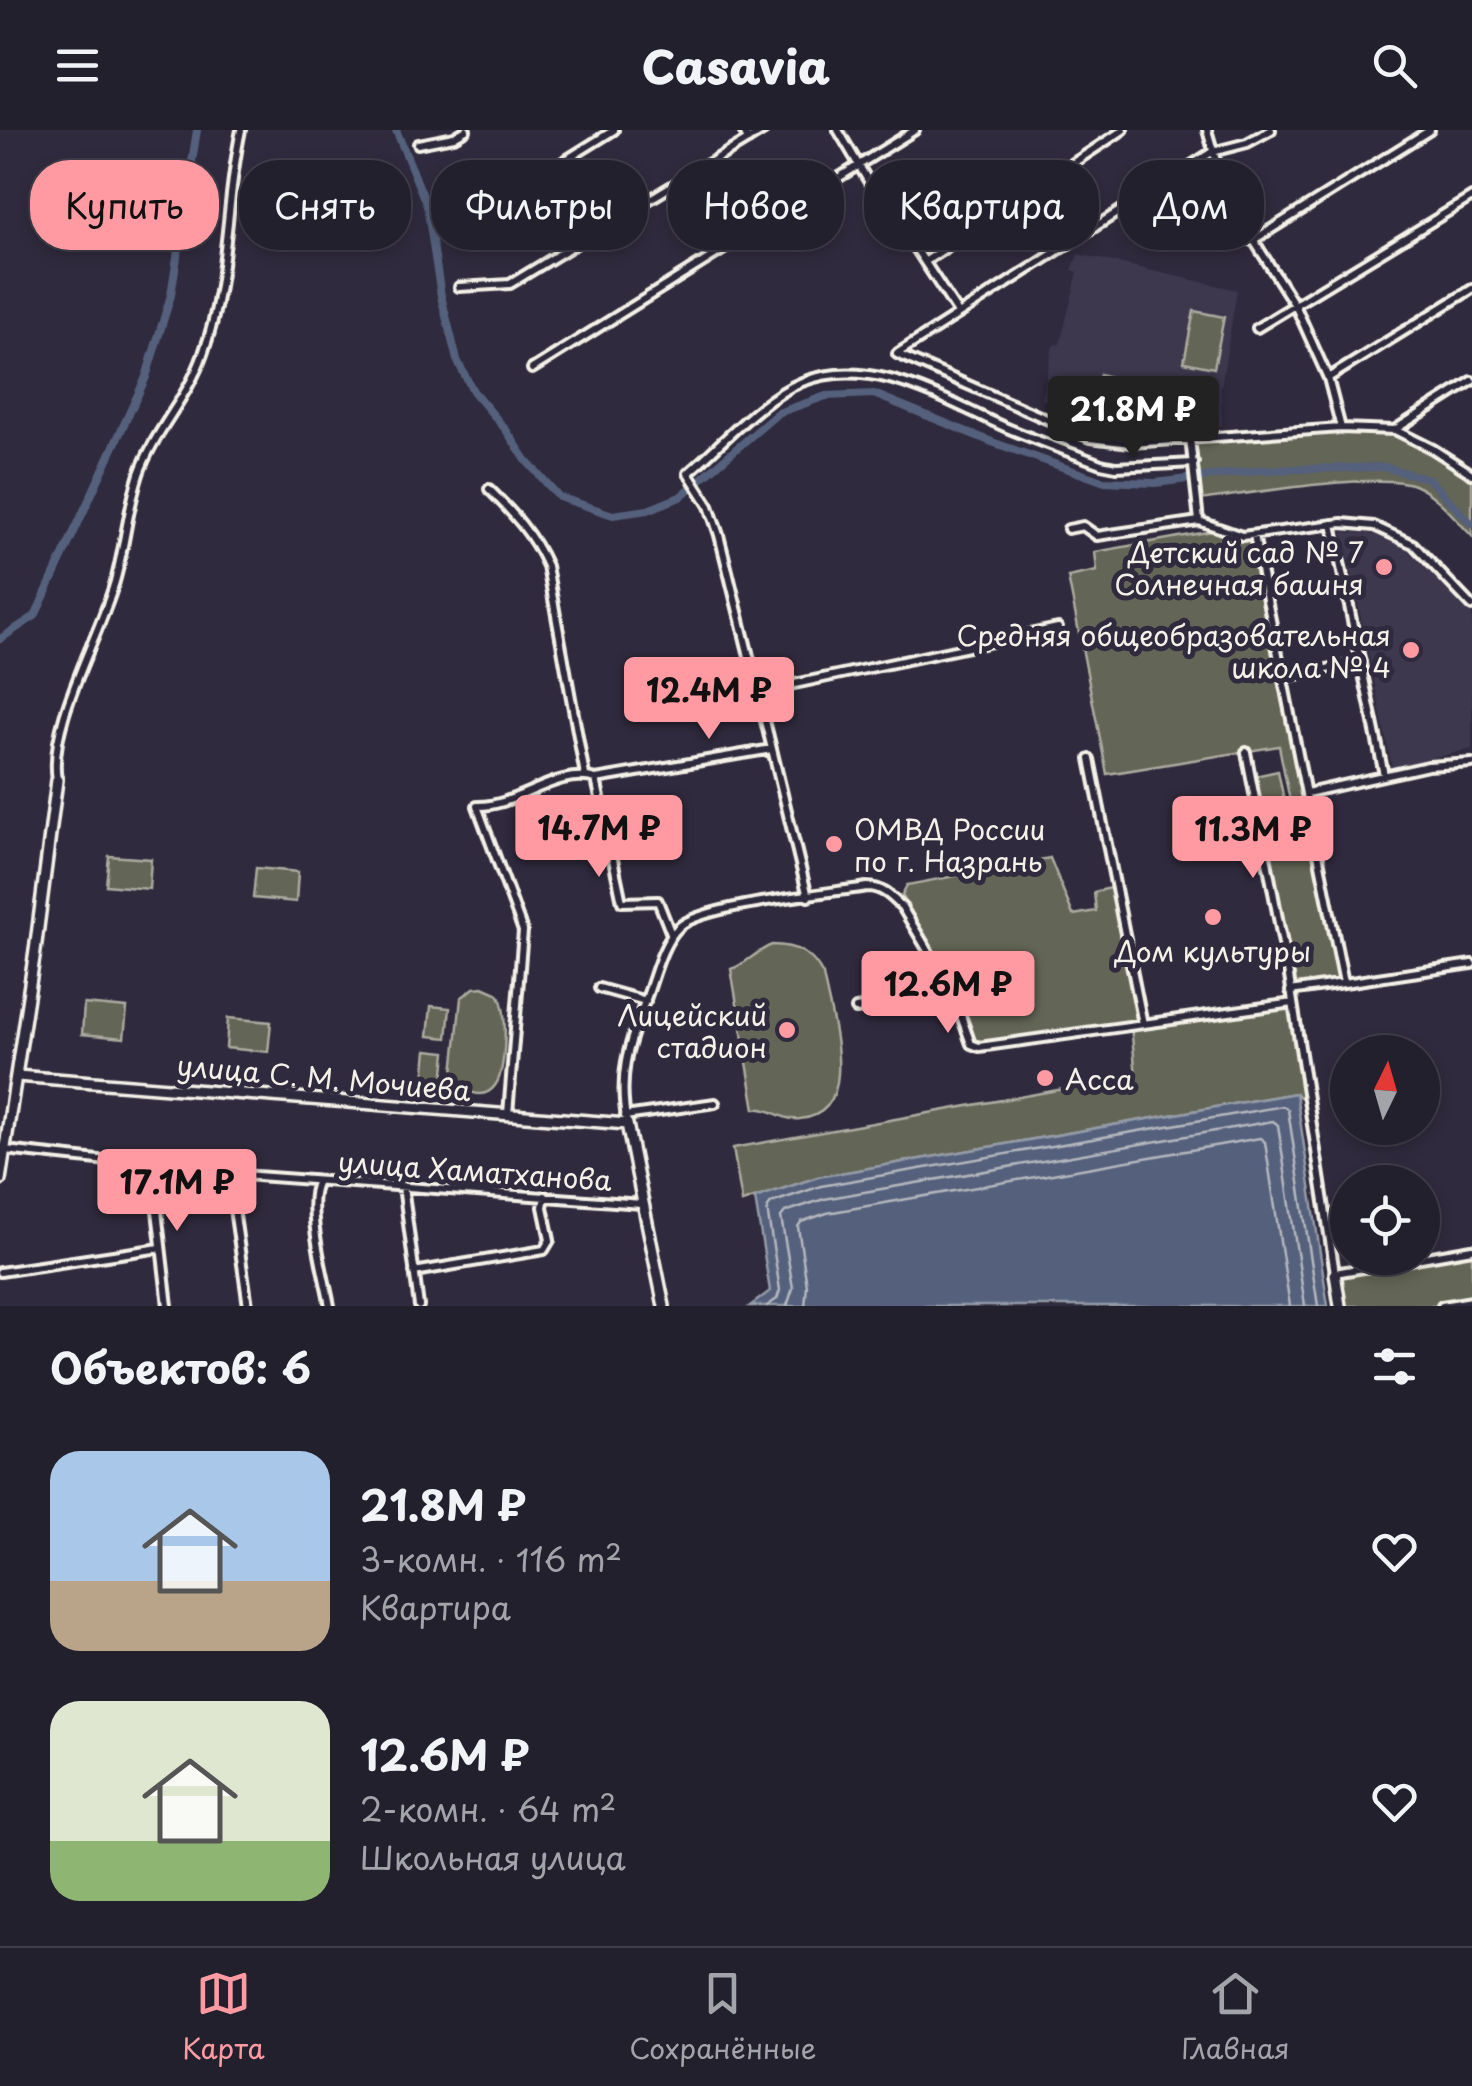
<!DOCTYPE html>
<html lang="ru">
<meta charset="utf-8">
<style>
body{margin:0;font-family:"Playpen Sans",sans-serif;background:#2b2836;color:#f1f3f6;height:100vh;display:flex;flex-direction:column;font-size:38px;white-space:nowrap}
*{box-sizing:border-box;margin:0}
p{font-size:32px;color:#a3a3aa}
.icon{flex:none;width:55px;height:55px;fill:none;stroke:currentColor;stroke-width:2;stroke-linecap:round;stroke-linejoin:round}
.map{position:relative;height:1176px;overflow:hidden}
.panel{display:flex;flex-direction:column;background:#23202e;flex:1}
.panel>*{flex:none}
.guide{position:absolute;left:30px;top:30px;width:1412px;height:90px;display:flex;gap:20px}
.needle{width:65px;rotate:5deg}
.fabs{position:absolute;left:1330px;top:905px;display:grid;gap:20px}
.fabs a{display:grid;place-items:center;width:110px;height:110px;border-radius:50%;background:#23202e;box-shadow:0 5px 15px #0003,0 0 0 2px #403e4a;font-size:50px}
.price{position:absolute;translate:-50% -85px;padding:0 22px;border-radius:10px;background:#ff9aa2;color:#111;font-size:32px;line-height:65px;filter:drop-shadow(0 2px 5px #0008)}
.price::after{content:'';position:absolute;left:50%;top:60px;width:30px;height:22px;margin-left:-15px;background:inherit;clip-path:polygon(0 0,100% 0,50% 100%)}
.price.current{background:#222;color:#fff}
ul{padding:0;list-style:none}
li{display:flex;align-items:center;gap:30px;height:250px;padding:0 50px}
li span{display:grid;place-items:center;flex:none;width:280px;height:200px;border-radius:30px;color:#555}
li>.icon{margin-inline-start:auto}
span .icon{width:120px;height:120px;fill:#fffc;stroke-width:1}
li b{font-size:42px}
h2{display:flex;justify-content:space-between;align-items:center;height:120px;padding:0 50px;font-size:42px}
.pill{padding:0 35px;border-radius:40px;background:#23202e;box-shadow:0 5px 15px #0003,0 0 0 2px #403e4a;font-size:35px;line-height:90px}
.pill.current{background:#ff9aa2;color:#111}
header{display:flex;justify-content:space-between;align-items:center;height:130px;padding:0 50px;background:#23202e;font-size:45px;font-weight:800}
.menu{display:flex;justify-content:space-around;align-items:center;height:140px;border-top:2px solid #403e4a;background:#23202e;font-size:28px;color:#a3a3aa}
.menu a{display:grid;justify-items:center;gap:5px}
.menu .current{color:#ff9aa2}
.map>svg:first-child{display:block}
.built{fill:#3e384e}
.green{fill:#636557;stroke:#acaba0;stroke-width:2.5}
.water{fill:#54617d;stroke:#949ba8;stroke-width:2.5}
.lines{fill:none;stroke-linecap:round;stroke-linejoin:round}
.shore{stroke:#b4b7bd;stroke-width:2.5}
.canal{stroke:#54617d;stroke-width:8}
.minor-casing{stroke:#f4f1e8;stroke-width:14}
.tertiary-casing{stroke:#f4f1e8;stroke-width:16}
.minor{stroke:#2f2a3d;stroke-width:6}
.tertiary{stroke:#2f2a3d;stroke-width:9}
.poi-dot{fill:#ff9aa2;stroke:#2f2a3d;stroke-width:4}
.labels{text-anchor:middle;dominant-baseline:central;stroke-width:10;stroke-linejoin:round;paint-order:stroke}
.poi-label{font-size:28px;fill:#f4f1e8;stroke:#2f2a3d;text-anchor:end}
.street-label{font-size:28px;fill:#f4f1e8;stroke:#2f2a3d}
</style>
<header><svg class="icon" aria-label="menu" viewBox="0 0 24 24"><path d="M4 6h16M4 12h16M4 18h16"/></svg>Casavia<svg class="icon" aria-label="search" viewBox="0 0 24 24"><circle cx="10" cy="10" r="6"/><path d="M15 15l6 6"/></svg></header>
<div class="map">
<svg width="1472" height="1176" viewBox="0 0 1472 1176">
<rect width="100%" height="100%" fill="#2f2a3d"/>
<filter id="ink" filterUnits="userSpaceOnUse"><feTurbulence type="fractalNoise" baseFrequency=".01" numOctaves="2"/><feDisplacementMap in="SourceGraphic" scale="20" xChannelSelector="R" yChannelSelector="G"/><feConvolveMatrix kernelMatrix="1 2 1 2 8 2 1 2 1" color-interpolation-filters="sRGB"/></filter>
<g filter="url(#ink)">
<path class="built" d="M1078,124L1237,160L1221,257L1222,296L1135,292L1072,280L1042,269L1053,215L1060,214L1078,142L1072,140Z
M1343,402L1377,404L1404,417L1472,484V619L1392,637Z"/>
<path class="green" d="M1194,181L1224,187L1214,238L1184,232Z
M1100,244L1143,256L1135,292L1091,284Z
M1341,298L1395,300L1472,344V406C1454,388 1438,365 1414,355C1380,341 1242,365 1198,370L1190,308Z
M1218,400L1249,410L1308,700H1314L1344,853L1290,861L1263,711L1267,710L1266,703L1295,696L1279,616L1107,644L1068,447L1097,441L1095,422Z
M1278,641L1289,694L1267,699L1255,646Z
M109,726L151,729L149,759L106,755Z
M1050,728L1073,785L1096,781L1094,762L1114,757L1139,890L988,913L976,910L968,901L958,865L902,765L907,755Z
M256,738L298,742L296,772L253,768Z
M772,815C796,815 812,823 823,845C830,885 864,983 800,989C782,991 771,977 755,979L731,839C745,835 756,821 772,815Z
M483,857L497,863C509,876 505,931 499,948C489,975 460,964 453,942L461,868L474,858Z
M1293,873L1308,973L1295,963L818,1047L742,1072L733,1018L1136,946L1131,896Z
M84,874L127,878L124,908L82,904Z
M431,876L450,878L447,908L428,906Z
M228,888L271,892L268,922L226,918Z
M427,920L446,922L443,952L424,950Z
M1472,1119V1171L1442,1176H1340L1335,1143Z"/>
<path class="water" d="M1296,963L1328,1176H750L770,1161L755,1068L818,1047Z"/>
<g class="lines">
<path class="shore" d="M767,1176L777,1169L780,1160L767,1079L771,1073L821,1056L1283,976L1288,980L1318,1176
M787,1176L793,1158L781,1087L785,1082L824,1069L1273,991L1278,995L1305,1176
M805,1176L807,1156L798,1097L801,1092L827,1083L1260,1008L1265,1012L1290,1176"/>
<path class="canal" d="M396,0L427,76L441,166L457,230L473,261L506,300L526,330L559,367L613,385L648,380L680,367L778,283L826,266L874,264L992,312L1102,351L1155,353L1261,340L1384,337L1429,349L1472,394
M0,509L35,486L146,247L171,165L197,0"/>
<g class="minor-casing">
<path id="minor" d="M743,0L748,10
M838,0L880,71L894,85L958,183
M1207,0L1227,68L1296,177L1328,248L1341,298
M418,14L454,7L466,0
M449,103L614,0
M1252,111L1430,0
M926,131L1123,0
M459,157L510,154L764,0
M1257,198L1472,67
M898,223L1212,22L1247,13L1271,0
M897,224L1090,308L1131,313L1341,298L1395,300L1433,319L1472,344
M532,239L915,0
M1328,248L1472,159
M1396,299L1472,251
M1190,308L1199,391
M489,359C513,383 533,404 547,436L585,645
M1332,394L1384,645
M1068,399L1083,396L1097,406L1199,391L1242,406L1342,393L1374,396L1413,414L1472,476
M1254,405L1344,853
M1282,548L1361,532
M757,562L1058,498
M772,619L719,405L709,376L688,343C721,315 762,268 802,252C873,224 945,271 1007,298C1038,311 1070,322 1101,334L1116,337L1194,333
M1246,622L1288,840L1335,1143L1472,1119
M1090,629L1143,894
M596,649L622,772L658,771L671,804
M57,650C47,594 101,505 116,448C125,414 128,378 139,344C154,301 188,268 203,224C229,153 225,73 241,0
M1307,663L1428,636L1472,633
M1266,720L1316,709
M599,858L646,871
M1290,861L1472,834
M856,879L953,863
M508,984L523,801L477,676C518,677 556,637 596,649L772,619L808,767
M625,986L715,973
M627,994C618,947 627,918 644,874C654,851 660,815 679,797C701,775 830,763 867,757C882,757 891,766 902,777L953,863L971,914L979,917L1293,873
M5,1020L229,1044L642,1074
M152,1037L168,1176
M229,1044L248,1176
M318,1051C304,1075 325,1148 330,1176
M403,1056L419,1176
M0,1142L160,1118
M414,1142L544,1120L550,1110L543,1077L545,1066
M1442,1176L1472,1171"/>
</g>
<g class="tertiary-casing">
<path id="tertiary" d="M17,946L627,994L664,1176
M0,1050L35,821L57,650
M1335,1143L1340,1176"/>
</g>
<use href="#minor" class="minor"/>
<use href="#tertiary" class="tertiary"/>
</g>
</g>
<g class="poi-dot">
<circle cx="1384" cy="437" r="10"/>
<circle cx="1411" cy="520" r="10"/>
<circle cx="834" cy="714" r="10"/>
<circle cx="1213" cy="787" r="10"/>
<circle cx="787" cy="900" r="10"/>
<circle cx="1045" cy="948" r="10"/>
</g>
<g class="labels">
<g class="poi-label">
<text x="1364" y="421">Детский сад № 7<tspan x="1364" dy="32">Солнечная башня</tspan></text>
<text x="1391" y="504">Средняя общеобразовательная<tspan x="1391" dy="32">школа № 4</tspan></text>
<text x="854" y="698" text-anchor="start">ОМВД России<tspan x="854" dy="32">по г. Назрань</tspan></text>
<text x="1213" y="820" text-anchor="middle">Дом культуры</text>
<text x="767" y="884">Лицейский<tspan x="767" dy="32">стадион</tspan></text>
<text x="1065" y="948" text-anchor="start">Асса</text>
</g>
<g class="street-label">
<text transform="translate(324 947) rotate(5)">улица С. М. Мочиева</text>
<text transform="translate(475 1040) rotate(4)">улица Хаматханова</text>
</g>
</g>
</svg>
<div class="fabs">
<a><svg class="needle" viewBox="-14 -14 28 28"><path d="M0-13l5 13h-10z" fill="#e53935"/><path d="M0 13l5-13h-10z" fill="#a3a3aa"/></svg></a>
<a><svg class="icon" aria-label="locate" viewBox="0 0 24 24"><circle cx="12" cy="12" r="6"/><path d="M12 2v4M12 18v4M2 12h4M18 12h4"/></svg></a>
</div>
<b class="price current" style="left:1133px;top:331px">21.8M ₽</b>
<b class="price" style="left:709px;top:612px">12.4M ₽</b>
<b class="price" style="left:599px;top:750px">14.7M ₽</b>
<b class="price" style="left:1253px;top:751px">11.3M ₽</b>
<b class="price" style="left:948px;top:906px">12.6M ₽</b>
<b class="price" style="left:177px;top:1104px">17.1M ₽</b>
<div class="guide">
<a class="pill current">Купить</a>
<a class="pill">Снять</a>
<a class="pill">Фильтры</a>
<a class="pill">Новое</a>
<a class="pill">Квартира</a>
<a class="pill">Дом</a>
</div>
</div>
<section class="panel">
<h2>Объектов: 6<svg class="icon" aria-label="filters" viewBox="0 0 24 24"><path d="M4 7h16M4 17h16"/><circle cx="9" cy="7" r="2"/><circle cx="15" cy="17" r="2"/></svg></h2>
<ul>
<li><span style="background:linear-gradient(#a9c7e8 65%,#b9a48a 0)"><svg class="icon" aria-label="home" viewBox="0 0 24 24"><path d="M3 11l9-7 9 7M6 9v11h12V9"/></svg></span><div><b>21.8M ₽</b><p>3-комн. · 116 m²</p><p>Квартира</p></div><svg class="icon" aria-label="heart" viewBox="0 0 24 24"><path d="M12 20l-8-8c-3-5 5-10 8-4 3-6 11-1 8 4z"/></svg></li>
<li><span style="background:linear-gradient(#dfe7d0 70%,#8fb573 0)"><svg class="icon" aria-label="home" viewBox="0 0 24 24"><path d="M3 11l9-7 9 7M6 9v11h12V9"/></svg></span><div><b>12.6M ₽</b><p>2-комн. · 64 m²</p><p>Школьная улица</p></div><svg class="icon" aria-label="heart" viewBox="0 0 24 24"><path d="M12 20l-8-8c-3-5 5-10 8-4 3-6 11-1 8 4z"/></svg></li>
</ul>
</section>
<nav class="menu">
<a class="current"><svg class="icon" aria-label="map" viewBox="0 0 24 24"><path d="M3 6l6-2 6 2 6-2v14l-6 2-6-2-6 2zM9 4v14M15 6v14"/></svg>Карта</a>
<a><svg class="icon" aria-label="saved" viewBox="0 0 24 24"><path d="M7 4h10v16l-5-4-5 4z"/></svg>Сохранённые</a>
<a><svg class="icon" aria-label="home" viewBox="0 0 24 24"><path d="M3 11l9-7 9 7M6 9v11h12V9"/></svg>Главная</a>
</nav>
